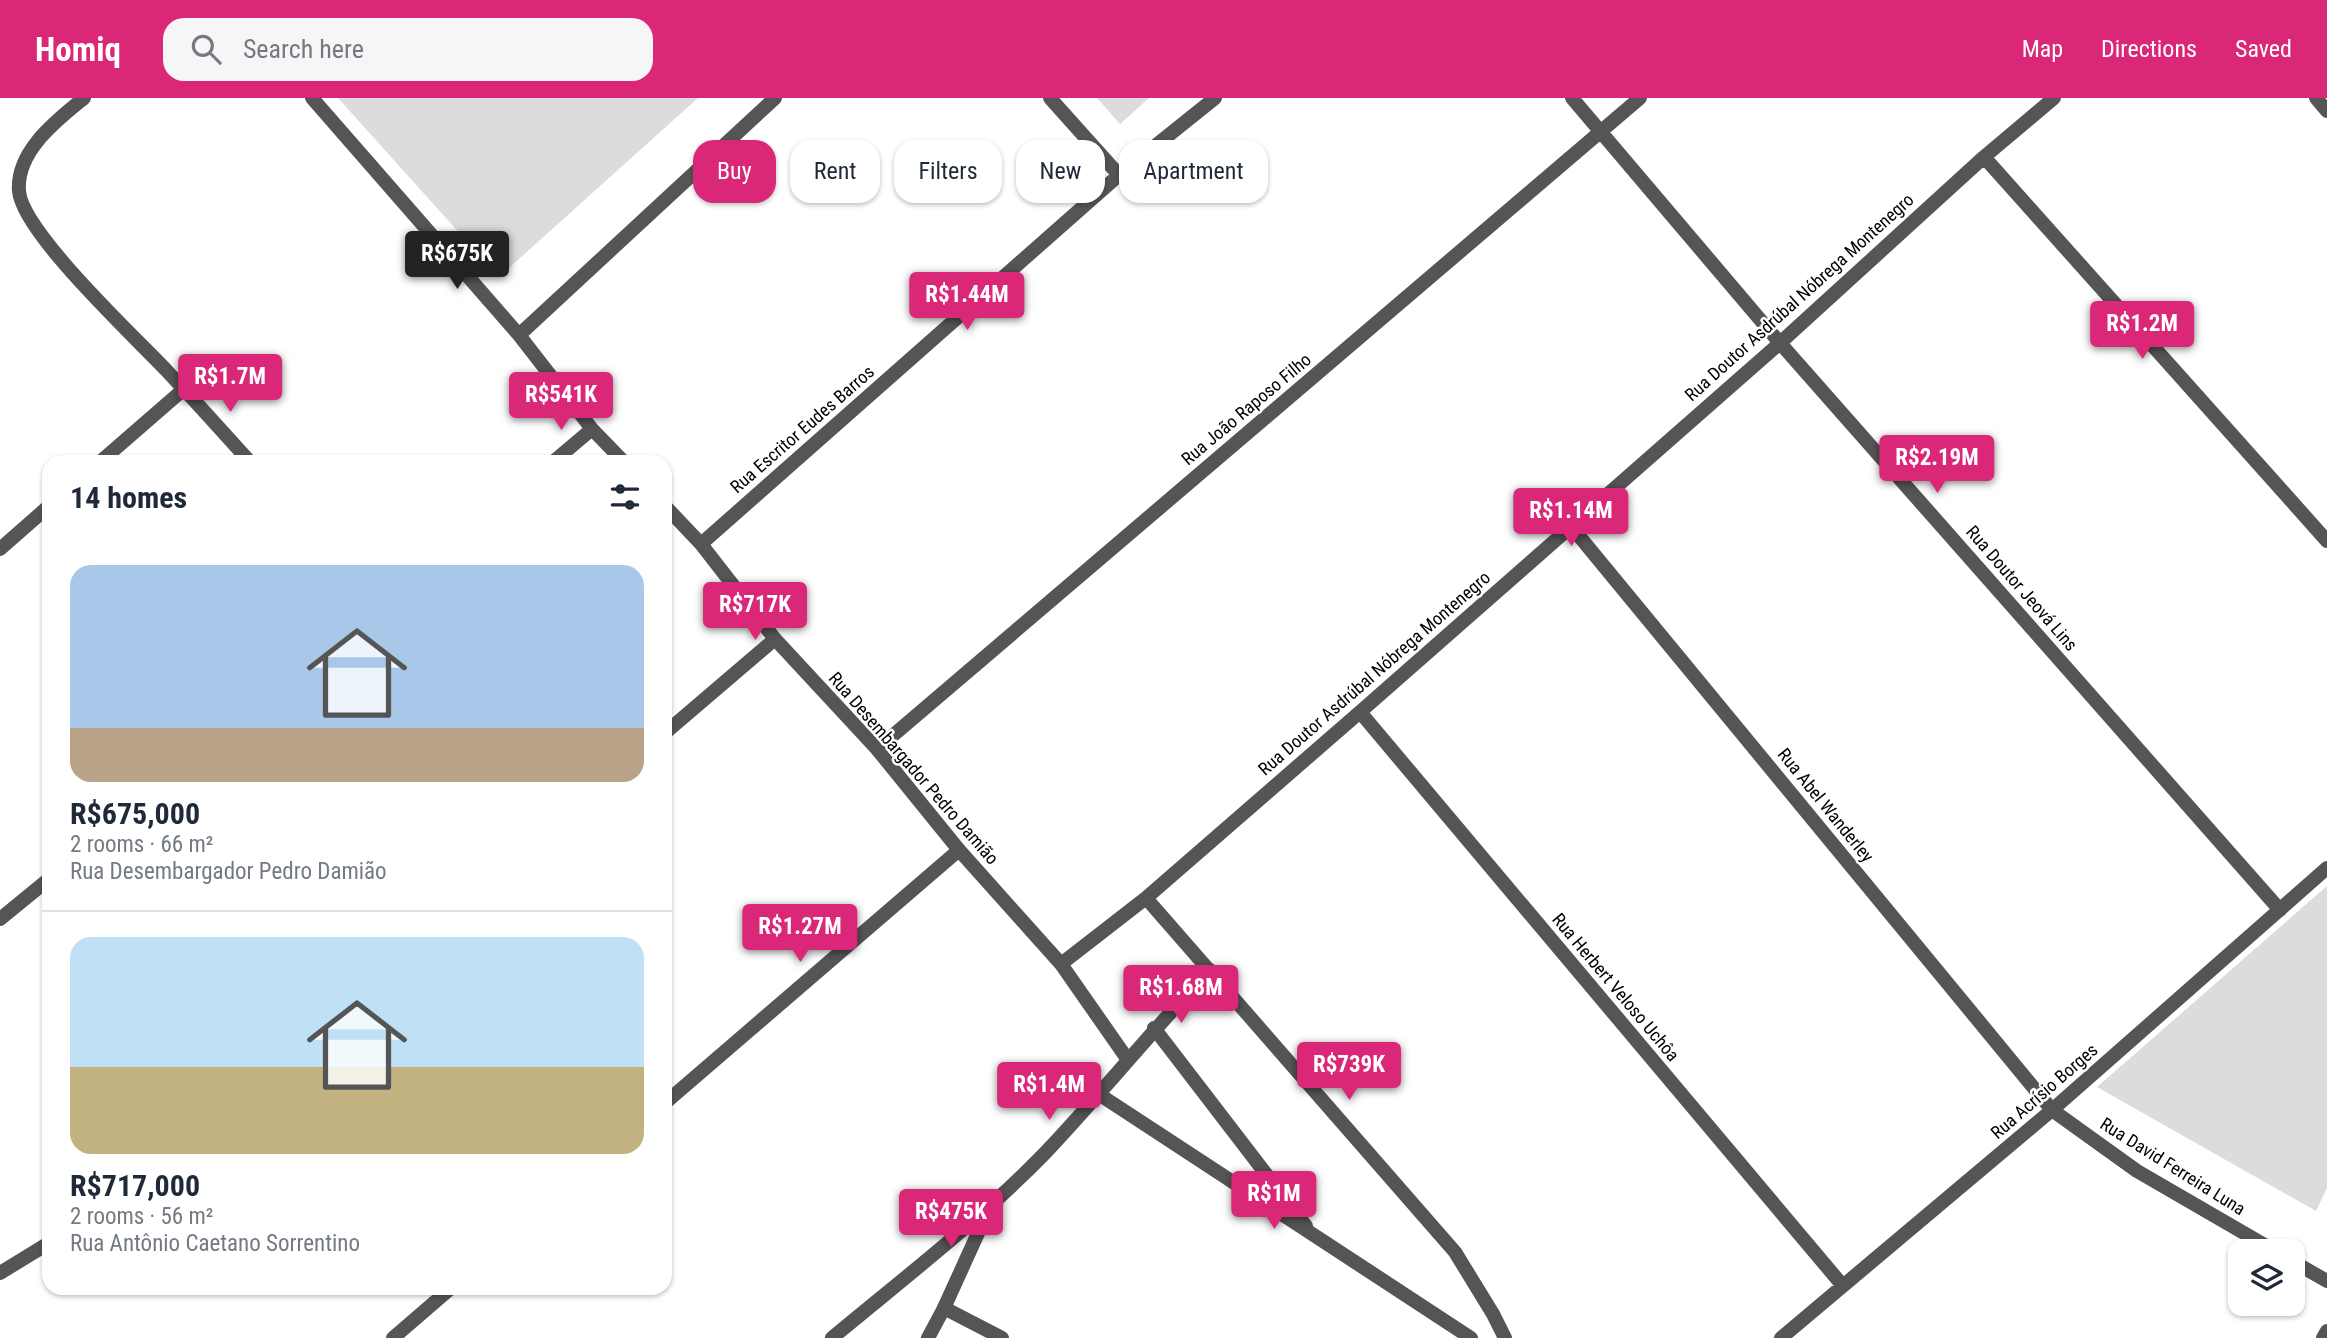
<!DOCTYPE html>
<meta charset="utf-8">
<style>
body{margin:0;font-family:"Roboto Condensed",sans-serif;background:#f6f6f7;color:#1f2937;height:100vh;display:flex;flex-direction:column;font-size:26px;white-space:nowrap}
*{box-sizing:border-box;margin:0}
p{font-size:23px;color:#747a83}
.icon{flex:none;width:38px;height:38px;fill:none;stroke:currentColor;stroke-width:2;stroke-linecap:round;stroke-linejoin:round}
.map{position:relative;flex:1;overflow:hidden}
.sheet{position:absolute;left:42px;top:357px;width:630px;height:840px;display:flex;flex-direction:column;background:#fff;border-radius:21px;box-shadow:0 2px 5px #0004}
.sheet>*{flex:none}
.top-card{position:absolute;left:693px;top:42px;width:665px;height:63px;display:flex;gap:14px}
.fabs{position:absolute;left:2228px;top:1141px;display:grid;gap:14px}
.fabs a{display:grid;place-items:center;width:77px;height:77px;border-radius:14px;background:#fff;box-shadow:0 2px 5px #0004;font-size:35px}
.price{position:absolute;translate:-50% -60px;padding:0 16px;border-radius:7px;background:#db2777;color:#fff;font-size:23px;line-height:46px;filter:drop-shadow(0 2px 4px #0008)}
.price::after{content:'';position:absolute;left:50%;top:42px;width:21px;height:16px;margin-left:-10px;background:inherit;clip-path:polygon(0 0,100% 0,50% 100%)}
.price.current{background:#222;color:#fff}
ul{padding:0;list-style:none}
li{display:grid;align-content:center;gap:14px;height:371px;padding:0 28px}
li+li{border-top:2px solid #e0e1e3}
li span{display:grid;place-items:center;height:217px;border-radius:21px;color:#555}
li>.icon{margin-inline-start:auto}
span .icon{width:126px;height:126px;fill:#fffc;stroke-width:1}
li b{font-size:30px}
h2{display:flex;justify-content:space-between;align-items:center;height:84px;padding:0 28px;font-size:30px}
.pill{padding:0 24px;border-radius:21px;background:#fff;box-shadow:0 2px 5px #0004;font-size:24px;line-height:63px}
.pill.current{background:#db2777;color:#fff}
header{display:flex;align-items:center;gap:42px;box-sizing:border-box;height:98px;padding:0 35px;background:#db2777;color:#fff}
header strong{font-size:33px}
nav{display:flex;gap:38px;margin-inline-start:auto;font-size:24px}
.search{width:490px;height:63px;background:#f6f6f7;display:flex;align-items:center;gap:18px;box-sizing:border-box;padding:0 24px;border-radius:21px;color:#747a83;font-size:26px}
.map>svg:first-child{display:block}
.green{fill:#dcdcdc}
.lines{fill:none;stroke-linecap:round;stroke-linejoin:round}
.minor{stroke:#555;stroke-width:14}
.tertiary{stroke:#555;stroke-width:14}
.labels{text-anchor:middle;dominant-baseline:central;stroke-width:5;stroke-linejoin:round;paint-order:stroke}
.street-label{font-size:18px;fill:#000;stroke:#fff}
</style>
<header>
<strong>Homiq</strong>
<div class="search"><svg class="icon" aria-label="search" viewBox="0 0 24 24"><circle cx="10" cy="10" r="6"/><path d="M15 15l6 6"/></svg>Search here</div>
<nav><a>Map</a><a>Directions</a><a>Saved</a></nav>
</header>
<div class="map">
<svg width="2327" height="1240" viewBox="0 0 2327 1240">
<rect width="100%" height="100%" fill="#fff"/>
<path class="green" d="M338,0H698L499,179Z
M1097,0H1149L1120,26Z
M2327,788V1090L2316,1113L2097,989Z"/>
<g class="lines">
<path class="minor" d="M84,0C57,22 16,53 19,93C22,134 135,239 167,273C195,303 223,334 250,364
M312,0L519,237L592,331L624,364
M1050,0L1119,77
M1572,0L1780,245L2280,812
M2316,0L2327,13
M1984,59L2327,443
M519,237L775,0
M100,364L184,291
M553,364L592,331
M665,408L701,446L775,541L877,651L959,752L1061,866L1128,962
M1570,427L2052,1012L2137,1073L2275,1153
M701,446L1119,77L1215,0
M0,451L49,408
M1360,614L1843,1188
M665,635L775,541
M877,651L1640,0
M1146,800L1455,1154L1493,1216L1505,1240
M0,821L49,781
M1061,866L1146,800L1360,614L1780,245L1984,59L2054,0
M1154,930L1306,1128
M1097,995L1471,1240
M665,1005L959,752
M2292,1163L2327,1183
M0,1175L49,1145
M944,1210L989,1111
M393,1240L451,1190
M832,1240C904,1180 980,1122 1046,1054C1102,995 1153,931 1210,872
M1781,1240L2052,1012L2327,770
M2323,1240L2327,1233"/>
<path class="tertiary" d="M928,1240L944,1210L1002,1240"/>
</g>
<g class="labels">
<g class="street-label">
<text transform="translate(1799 199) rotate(-42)">Rua Doutor Asdrúbal Nóbrega Montenegro</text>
<text transform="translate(1246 311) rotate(-40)">Rua João Raposo Filho</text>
<text transform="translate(802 331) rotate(-41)">Rua Escritor Eudes Barros</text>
<text transform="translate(2022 490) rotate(49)">Rua Doutor Jeová Lins</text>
<text transform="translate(1374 575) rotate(-41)">Rua Doutor Asdrúbal Nóbrega Montenegro</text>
<text transform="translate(914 670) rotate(49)">Rua Desembargador Pedro Damião</text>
<text transform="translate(1826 707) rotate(51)">Rua Abel Wanderley</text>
<text transform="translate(1616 889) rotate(50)">Rua Herbert Veloso Uchôa</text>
<text transform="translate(2044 993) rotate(-41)">Rua Acrísio Borges</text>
<text transform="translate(2173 1068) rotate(32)">Rua David Ferreira Luna</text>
</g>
</g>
</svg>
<div class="fabs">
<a><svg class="icon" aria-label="layers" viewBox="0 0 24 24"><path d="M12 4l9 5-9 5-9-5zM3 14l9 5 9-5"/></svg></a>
</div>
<b class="price current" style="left:457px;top:193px">R$675K</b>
<b class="price" style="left:967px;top:234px">R$1.44M</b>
<b class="price" style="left:2142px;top:263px">R$1.2M</b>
<b class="price" style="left:230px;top:316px">R$1.7M</b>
<b class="price" style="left:561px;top:334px">R$541K</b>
<b class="price" style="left:1937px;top:397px">R$2.19M</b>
<b class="price" style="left:1571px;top:450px">R$1.14M</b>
<b class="price" style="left:755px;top:544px">R$717K</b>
<b class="price" style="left:800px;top:866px">R$1.27M</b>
<b class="price" style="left:1181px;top:927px">R$1.68M</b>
<b class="price" style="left:1349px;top:1004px">R$739K</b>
<b class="price" style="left:1049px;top:1024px">R$1.4M</b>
<b class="price" style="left:1274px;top:1133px">R$1M</b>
<b class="price" style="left:951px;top:1151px">R$475K</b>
<div class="top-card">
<a class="pill current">Buy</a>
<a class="pill">Rent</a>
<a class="pill">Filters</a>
<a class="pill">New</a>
<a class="pill">Apartment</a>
</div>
<section class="sheet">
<h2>14 homes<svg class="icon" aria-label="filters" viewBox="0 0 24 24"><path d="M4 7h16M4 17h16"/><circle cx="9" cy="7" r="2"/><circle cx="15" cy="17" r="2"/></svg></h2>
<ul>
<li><span style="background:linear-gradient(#a9c7e8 75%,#b9a48a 0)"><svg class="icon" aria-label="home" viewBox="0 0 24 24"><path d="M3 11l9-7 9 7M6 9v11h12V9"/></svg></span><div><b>R$675,000</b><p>2 rooms · 66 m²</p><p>Rua Desembargador Pedro Damião</p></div></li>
<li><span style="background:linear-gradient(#bfe0f5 60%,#c2b280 0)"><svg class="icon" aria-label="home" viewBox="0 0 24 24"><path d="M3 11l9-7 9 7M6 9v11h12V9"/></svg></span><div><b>R$717,000</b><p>2 rooms · 56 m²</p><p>Rua Antônio Caetano Sorrentino</p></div></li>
</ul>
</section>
</div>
